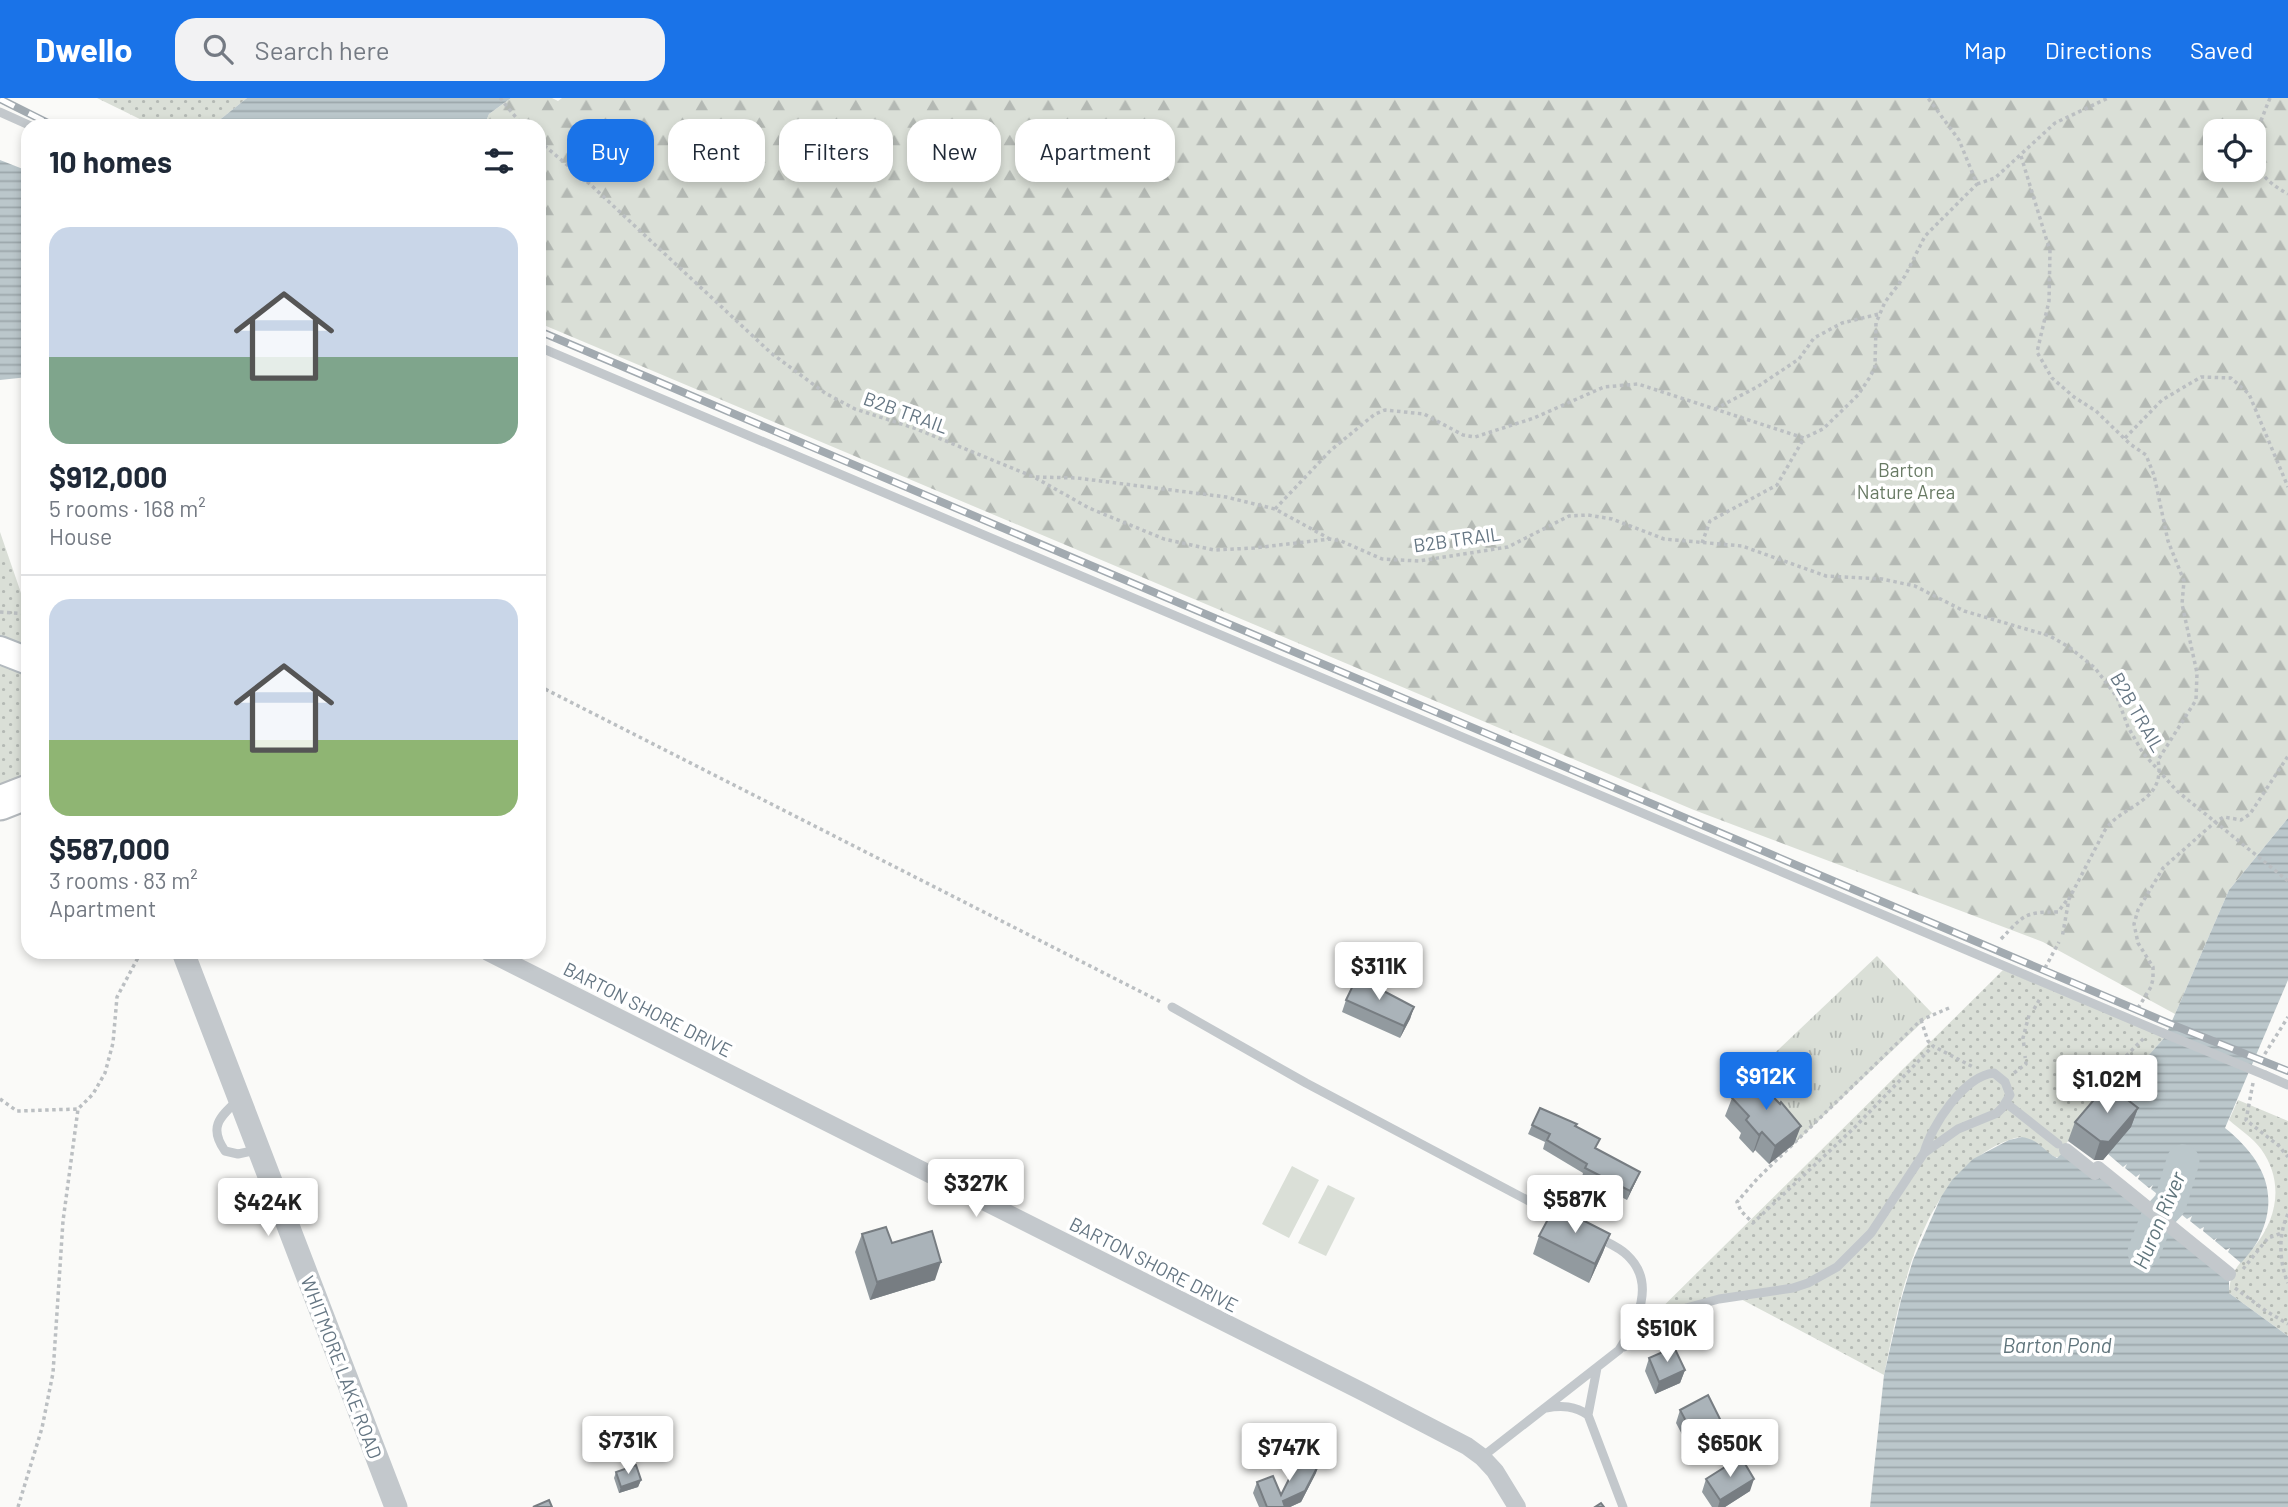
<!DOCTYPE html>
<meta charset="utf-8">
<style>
body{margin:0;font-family:Barlow,sans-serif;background:#f2f2f3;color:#1f2937;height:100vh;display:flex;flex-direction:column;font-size:26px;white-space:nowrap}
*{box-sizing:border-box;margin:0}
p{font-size:23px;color:#747a83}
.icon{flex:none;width:38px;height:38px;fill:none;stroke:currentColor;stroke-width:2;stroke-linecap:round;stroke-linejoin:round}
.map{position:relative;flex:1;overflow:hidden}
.details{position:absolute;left:21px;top:21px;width:525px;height:840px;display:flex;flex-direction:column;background:#fff;border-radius:21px;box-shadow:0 4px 10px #0003}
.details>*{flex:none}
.guide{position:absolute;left:567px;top:21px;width:665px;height:63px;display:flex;gap:14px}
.tools{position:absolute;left:2203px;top:21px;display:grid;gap:14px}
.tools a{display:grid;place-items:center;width:63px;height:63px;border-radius:14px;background:#fff;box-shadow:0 4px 10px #0003;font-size:35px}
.price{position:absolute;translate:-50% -60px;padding:0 16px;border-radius:7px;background:#fff;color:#222;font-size:23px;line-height:46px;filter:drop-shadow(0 2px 4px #0008)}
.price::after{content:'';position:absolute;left:50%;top:42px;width:21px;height:16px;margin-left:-10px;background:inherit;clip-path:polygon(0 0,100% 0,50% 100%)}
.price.on{background:#1a73e8;color:#fff}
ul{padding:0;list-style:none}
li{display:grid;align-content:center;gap:14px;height:371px;padding:0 28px}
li+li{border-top:2px solid #e0e1e3}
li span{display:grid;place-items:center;height:217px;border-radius:21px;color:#555}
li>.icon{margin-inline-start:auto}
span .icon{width:126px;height:126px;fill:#fffc;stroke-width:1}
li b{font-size:30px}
h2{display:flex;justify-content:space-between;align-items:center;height:84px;padding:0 28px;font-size:30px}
.pill{padding:0 24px;border-radius:21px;background:#fff;box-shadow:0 4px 10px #0003;font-size:24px;line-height:63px}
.pill.on{background:#1a73e8;color:#fff}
header{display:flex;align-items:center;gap:42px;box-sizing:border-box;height:98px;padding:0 35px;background:#1a73e8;color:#fff}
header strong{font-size:33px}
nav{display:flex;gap:38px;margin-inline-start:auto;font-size:24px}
.search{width:490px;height:63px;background:#f2f2f3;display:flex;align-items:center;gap:18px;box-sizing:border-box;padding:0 24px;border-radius:21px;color:#747a83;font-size:26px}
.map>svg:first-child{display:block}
.grass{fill:url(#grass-tufts)}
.forest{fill:url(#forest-firs);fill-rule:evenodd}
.park{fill:url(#park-dots)}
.garden{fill:#dadfd7}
.water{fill:url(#water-rules)}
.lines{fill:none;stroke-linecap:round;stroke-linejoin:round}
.river{stroke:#bbc7cb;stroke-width:33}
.secondary-casing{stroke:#b3babf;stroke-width:30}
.motorway-casing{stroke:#b4b9bd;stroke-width:37}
.path{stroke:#bbbfc2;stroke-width:3.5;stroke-dasharray:3.5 3.5;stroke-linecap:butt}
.service{stroke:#c3c8cc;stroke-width:9}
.pedestrian{stroke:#c3c8cc;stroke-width:14}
.minor{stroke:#c3c8cc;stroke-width:18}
.tertiary{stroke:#c3c8cc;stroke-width:23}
.secondary{stroke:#fff;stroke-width:26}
.motorway{stroke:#fff;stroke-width:33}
.rail-casing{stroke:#a2aab0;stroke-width:8}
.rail{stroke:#fff;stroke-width:5;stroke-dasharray:16;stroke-linecap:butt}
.service-bridge{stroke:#c3c8cc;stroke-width:9}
.wall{fill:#929a9f}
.shaded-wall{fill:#777d82}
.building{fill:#aab3b9;stroke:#777d82;stroke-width:2}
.labels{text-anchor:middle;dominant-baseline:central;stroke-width:7;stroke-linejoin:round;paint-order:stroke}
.street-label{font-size:19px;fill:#657683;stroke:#fff}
.park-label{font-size:19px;fill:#687a64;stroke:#fff}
.water-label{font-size:21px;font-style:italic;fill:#60757c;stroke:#fff}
</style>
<header>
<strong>Dwello</strong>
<div class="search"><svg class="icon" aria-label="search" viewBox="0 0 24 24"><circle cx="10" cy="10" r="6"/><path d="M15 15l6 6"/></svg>Search here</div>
<nav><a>Map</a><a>Directions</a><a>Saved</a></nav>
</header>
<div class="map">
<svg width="2288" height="1409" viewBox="0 0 2288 1409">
<defs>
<pattern id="grass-tufts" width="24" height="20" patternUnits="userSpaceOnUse" patternTransform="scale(1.75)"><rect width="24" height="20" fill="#dadfd7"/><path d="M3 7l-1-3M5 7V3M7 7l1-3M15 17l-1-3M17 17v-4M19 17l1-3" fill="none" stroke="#b4b9b4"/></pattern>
<pattern id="forest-firs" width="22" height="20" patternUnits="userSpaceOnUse" patternTransform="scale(1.75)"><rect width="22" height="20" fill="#dadfd7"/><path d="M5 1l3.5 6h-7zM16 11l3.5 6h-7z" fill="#b4b9b4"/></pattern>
<pattern id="park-dots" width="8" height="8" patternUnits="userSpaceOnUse" patternTransform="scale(1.75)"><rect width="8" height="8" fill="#dadfd7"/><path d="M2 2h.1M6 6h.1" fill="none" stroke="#b4b9b4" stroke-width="1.8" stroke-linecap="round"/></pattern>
<pattern id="water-rules" width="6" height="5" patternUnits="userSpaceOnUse" patternTransform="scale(1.75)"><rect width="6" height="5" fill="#bbc7cb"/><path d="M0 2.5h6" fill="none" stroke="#9ca6aa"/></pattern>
</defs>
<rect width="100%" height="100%" fill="#fafaf8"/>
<path class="grass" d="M1877,858L1932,915L1794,1046L1739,989Z"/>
<path class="forest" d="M511,0H552L558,3L562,0H2288V720L2229,792L2175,916L2043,844L1694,712L539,225V28H484L489,16ZM2216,33H2254V72H2216Z"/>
<path class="park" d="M97,0H247L212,28H154Z
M0,434L21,495L28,493V679L0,691Z
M2003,872L2165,939L2104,1007L2098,1008L2064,1048L2067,1051L2061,1059H2055L2022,1039L2015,1040C1922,1069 1901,1194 1884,1277L1735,1198L1702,1204L1619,1252Z
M2238,1002L2288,1023V1238L2229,1195C2230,1172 2240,1166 2254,1149C2278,1120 2284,1083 2261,1051C2253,1040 2239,1031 2229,1022Z"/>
<path class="garden" d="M1292,1068L1319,1082L1289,1140L1262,1126Z
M1328,1087L1355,1100L1326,1158L1298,1145Z"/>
<path class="water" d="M247,0H511L489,16L484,28H212Z
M0,62L28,73V279L0,282Z
M2288,720V882L2225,1030C2260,1058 2281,1093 2260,1138C2256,1148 2248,1157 2241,1165L2228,1154L2230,1150L2226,1152L2215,1143L2217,1140L2214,1142L2203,1133L2204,1129L2200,1131L2190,1123L2192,1118L2187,1121L2176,1112L2178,1108L2175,1110L2164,1102L2166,1097L2162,1100L2151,1091L2153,1087L2149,1090L2138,1081L2140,1076L2136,1079L2125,1070L2127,1066L2123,1069L2108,1056L2104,1007L2165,939L2229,792Z
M2022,1039C2040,1042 2042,1052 2057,1060L2067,1051L2229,1179V1195L2288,1238V1409H1870L1884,1277L1901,1202L1913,1162L1941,1099L1952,1082L1973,1061L2009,1042Z"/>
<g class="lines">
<path class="river" d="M2144,1154L2157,1120L2170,1106L2183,1063"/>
<g class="secondary-casing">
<path id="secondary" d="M0,552L28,563"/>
</g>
<g class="motorway-casing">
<path id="motorway" d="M0,705L28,694"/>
</g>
<path class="path" d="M500,0L523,28
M2270,0C2253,42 2240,70 2288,96
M539,43L592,88L771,255L825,295L855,311L914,330L1034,379L1089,410L1164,441L1214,452L1254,450L1330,441L1341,443L1382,461L1419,463L1508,449L1569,418L1588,417L1612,421L1664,441L1742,448L1826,478L1882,481L1915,488L1964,513L2050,538L2069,549L2095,570L2117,599L2128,629L2143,655L2177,693L2288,783
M2021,58L2050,153L2049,203L2037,254L2052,280L2074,299L2096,313L2130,346L2146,357L2154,377L2168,443L2184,483L2182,506L2197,575L2196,602L2158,662C2166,705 2124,705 2105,732L2069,801L2062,840
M1977,86L1995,80L2055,25L2108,0
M1715,311L1757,289L1799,261L1814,240L1842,225L1879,216
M2125,340L2162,302L2201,279L2231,280L2249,296L2288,389
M1036,379L1077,380L1226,399L1275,411L1330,441
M1275,411L1331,352L1375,316L1385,312L1424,316L1463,337L1475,339L1534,320L1604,289L1638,286L1804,340L1823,331L1858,297L1870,279L1875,269L1876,225L1885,204L1905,178L1925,138L1977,86L1959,42L1928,0
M1702,445L1710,423L1777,387L1804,340
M0,514L28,516
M539,588L1161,904
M2001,841C2024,817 2024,814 2058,814L2067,802
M2045,870L2059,844
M1949,910L1921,922L1757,1081L1737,1104L1741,1113L1753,1125L1854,1030L1933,948L1975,970
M2138,910L2151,889L2153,881V869L2138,845L2134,826L2138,812L2163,770L2215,724L2224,719L2241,722L2250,716L2288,658
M2034,911L2041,899
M1921,922L1928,943L1933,948
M2024,948L2023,940L2029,917
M2261,962L2288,919
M2014,975L2026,966L2025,958
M2125,977L2122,962L2144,940
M2253,985L2246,1022L2279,1048L2288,1059
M2112,993L2129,971
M0,1001L17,1013L78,1011
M2288,1116C2278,1136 2279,1164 2288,1185
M2243,1171L2268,1140L2282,1135
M2235,1190L2266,1213L2288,1226
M18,1409L42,1330L53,1275L63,1123L78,1011L93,996L105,975L113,945L117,899L141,854"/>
<path class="service" d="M0,14L31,28
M539,249L2163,935
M1172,909L1306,985L1561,1120
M2265,977L2288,987
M238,1002C220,1019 208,1029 225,1053L238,1056L257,1052
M2006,1005L2058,1046
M1624,1249L1686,1210L1719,1201L1793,1190L1808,1185L1837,1169L1871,1135L1924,1055L1958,1031L1997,1015L2002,1010L2010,997L2005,984L1994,975C1964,978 1931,1028 1924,1055
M1546,1310C1562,1307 1575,1308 1588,1317L1623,1409
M1588,1317L1597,1270
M1482,1359L1619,1252C1637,1224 1657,1185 1627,1157C1619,1149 1608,1145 1599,1140"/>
<path class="pedestrian" d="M2066,1052L2095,1075L2098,1070L2229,1176"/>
<path class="minor" d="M488,854L1363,1294L1467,1348L1482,1359L1495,1373L1517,1409"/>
<path class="tertiary" d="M183,854L396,1409"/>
<use href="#secondary" class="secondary"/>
<use href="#motorway" class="motorway"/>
<g class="rail-casing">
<path id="rail" d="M0,1L54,28
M539,233L2168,925L2288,973"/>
</g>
<use href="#rail" class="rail"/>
<path class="service-bridge" d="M2163,935L2265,977"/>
</g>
<path class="wall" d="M1346,902L1414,909L1410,921L1400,940L1342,914Z
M1732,1000L1794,1046L1769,1066L1755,1052L1753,1055L1739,1040L1741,1035L1725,1018Z
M2138,1010L2131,1029L2103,1062H2094L2068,1043L2075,1024Z
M1532,1027L1596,1051L1640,1074L1636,1083L1627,1102L1582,1079L1583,1075L1543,1051L1545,1044L1528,1036Z
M862,1136L892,1145L935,1182L870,1202L855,1154Z
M1610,1136L1603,1154L1589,1185L1533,1156L1539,1138Z
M1649,1260L1685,1272L1680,1285L1655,1296L1645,1273Z
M1680,1312L1720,1321L1716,1333L1688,1348L1676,1325Z
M616,1374L641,1382L638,1389L619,1395L614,1380Z
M1316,1375L1301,1404L1290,1409H1259L1253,1395L1257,1384L1281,1397Z
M1706,1381L1750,1393L1725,1409H1712L1702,1394Z"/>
<path class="shaded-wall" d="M1414,909L1410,921L1400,940L1404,928Z
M2138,1010L2131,1029L2103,1062H2094L2100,1043Z
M1801,1028L1794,1046L1769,1066L1775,1048Z
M1762,1034L1755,1052L1753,1055L1759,1037Z
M1640,1074L1636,1083L1627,1102L1630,1093Z
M1610,1136L1603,1154L1589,1185L1595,1166Z
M941,1164L935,1182L870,1202L877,1184Z
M1685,1272L1680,1285L1655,1296L1659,1284Z
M1720,1321L1716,1333L1688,1348L1693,1336Z
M1320,1364L1316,1375L1301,1404L1290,1409H1281L1283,1403Z
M1754,1381L1750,1393L1725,1409H1718L1720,1402Z
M641,1382L638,1389L619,1395L621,1389Z"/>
<path class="building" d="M1357,879L1414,909L1404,928L1346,902Z
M1753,978L1780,1006L1781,1004L1801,1028L1775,1048L1762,1034L1759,1037L1746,1022L1749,1018L1732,1000Z
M2111,989L2138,1010L2109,1044L2100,1043L2075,1024L2104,990Z
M1540,1010L1577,1026L1575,1028L1600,1041L1595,1050L1640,1074L1630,1093L1585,1070L1587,1066L1547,1042L1550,1036L1532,1027Z
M1555,1108L1610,1136L1595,1166L1539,1138Z
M886,1129L892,1145L932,1133L941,1164L877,1184L862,1136Z
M1674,1249L1685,1272L1659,1284L1649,1260Z
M1708,1297L1720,1321L1693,1336L1680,1312Z
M1302,1355L1320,1364L1305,1393L1283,1403L1285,1409H1267L1257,1384L1273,1378L1281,1397Z
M1741,1359L1754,1381L1720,1402L1706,1381Z
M636,1367L641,1382L621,1389L616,1374Z
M549,1402L552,1409H533Z
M1601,1405L1604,1409H1595Z"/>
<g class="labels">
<g class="street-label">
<text transform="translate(906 314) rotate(20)">B2B TRAIL</text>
<text transform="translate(1457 441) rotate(-8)">B2B TRAIL</text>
<text transform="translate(2138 614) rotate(60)">B2B TRAIL</text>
<text transform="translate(648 911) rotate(27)">BARTON SHORE DRIVE</text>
<text transform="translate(1154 1166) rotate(27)">BARTON SHORE DRIVE</text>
<text transform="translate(342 1269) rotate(69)">WHITMORE LAKE ROAD</text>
</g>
<g class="park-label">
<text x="1906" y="371">Barton<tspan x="1906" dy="22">Nature Area</tspan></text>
</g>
<g class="water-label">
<text transform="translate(2158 1122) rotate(-67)">Huron River</text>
<text x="2057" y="1246">Barton Pond</text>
</g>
</g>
</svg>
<div class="tools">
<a><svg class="icon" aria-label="locate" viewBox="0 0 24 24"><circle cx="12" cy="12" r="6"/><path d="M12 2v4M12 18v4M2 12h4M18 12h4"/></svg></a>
</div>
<b class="price" style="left:1379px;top:904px">$311K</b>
<b class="price on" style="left:1766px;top:1014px">$912K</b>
<b class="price" style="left:2107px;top:1017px">$1.02M</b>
<b class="price" style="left:976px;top:1121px">$327K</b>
<b class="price" style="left:1575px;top:1137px">$587K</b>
<b class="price" style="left:268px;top:1140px">$424K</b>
<b class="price" style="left:1667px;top:1266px">$510K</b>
<b class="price" style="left:628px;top:1378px">$731K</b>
<b class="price" style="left:1730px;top:1381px">$650K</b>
<b class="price" style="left:1289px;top:1385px">$747K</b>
<div class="guide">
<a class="pill on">Buy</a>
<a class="pill">Rent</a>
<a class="pill">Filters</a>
<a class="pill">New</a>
<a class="pill">Apartment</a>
</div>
<section class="details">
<h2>10 homes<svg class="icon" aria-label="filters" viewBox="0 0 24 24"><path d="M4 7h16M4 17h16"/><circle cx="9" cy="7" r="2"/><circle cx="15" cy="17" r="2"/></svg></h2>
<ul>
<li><span style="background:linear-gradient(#c9d6e8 60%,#7fa58c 0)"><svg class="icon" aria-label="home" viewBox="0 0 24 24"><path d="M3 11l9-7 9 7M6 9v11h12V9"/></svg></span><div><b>$912,000</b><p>5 rooms · 168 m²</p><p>House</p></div></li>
<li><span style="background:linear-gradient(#c9d6e8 65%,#8fb573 0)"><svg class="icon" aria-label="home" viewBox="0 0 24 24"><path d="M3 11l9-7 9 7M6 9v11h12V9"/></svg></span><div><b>$587,000</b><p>3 rooms · 83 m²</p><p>Apartment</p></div></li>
</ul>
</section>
</div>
